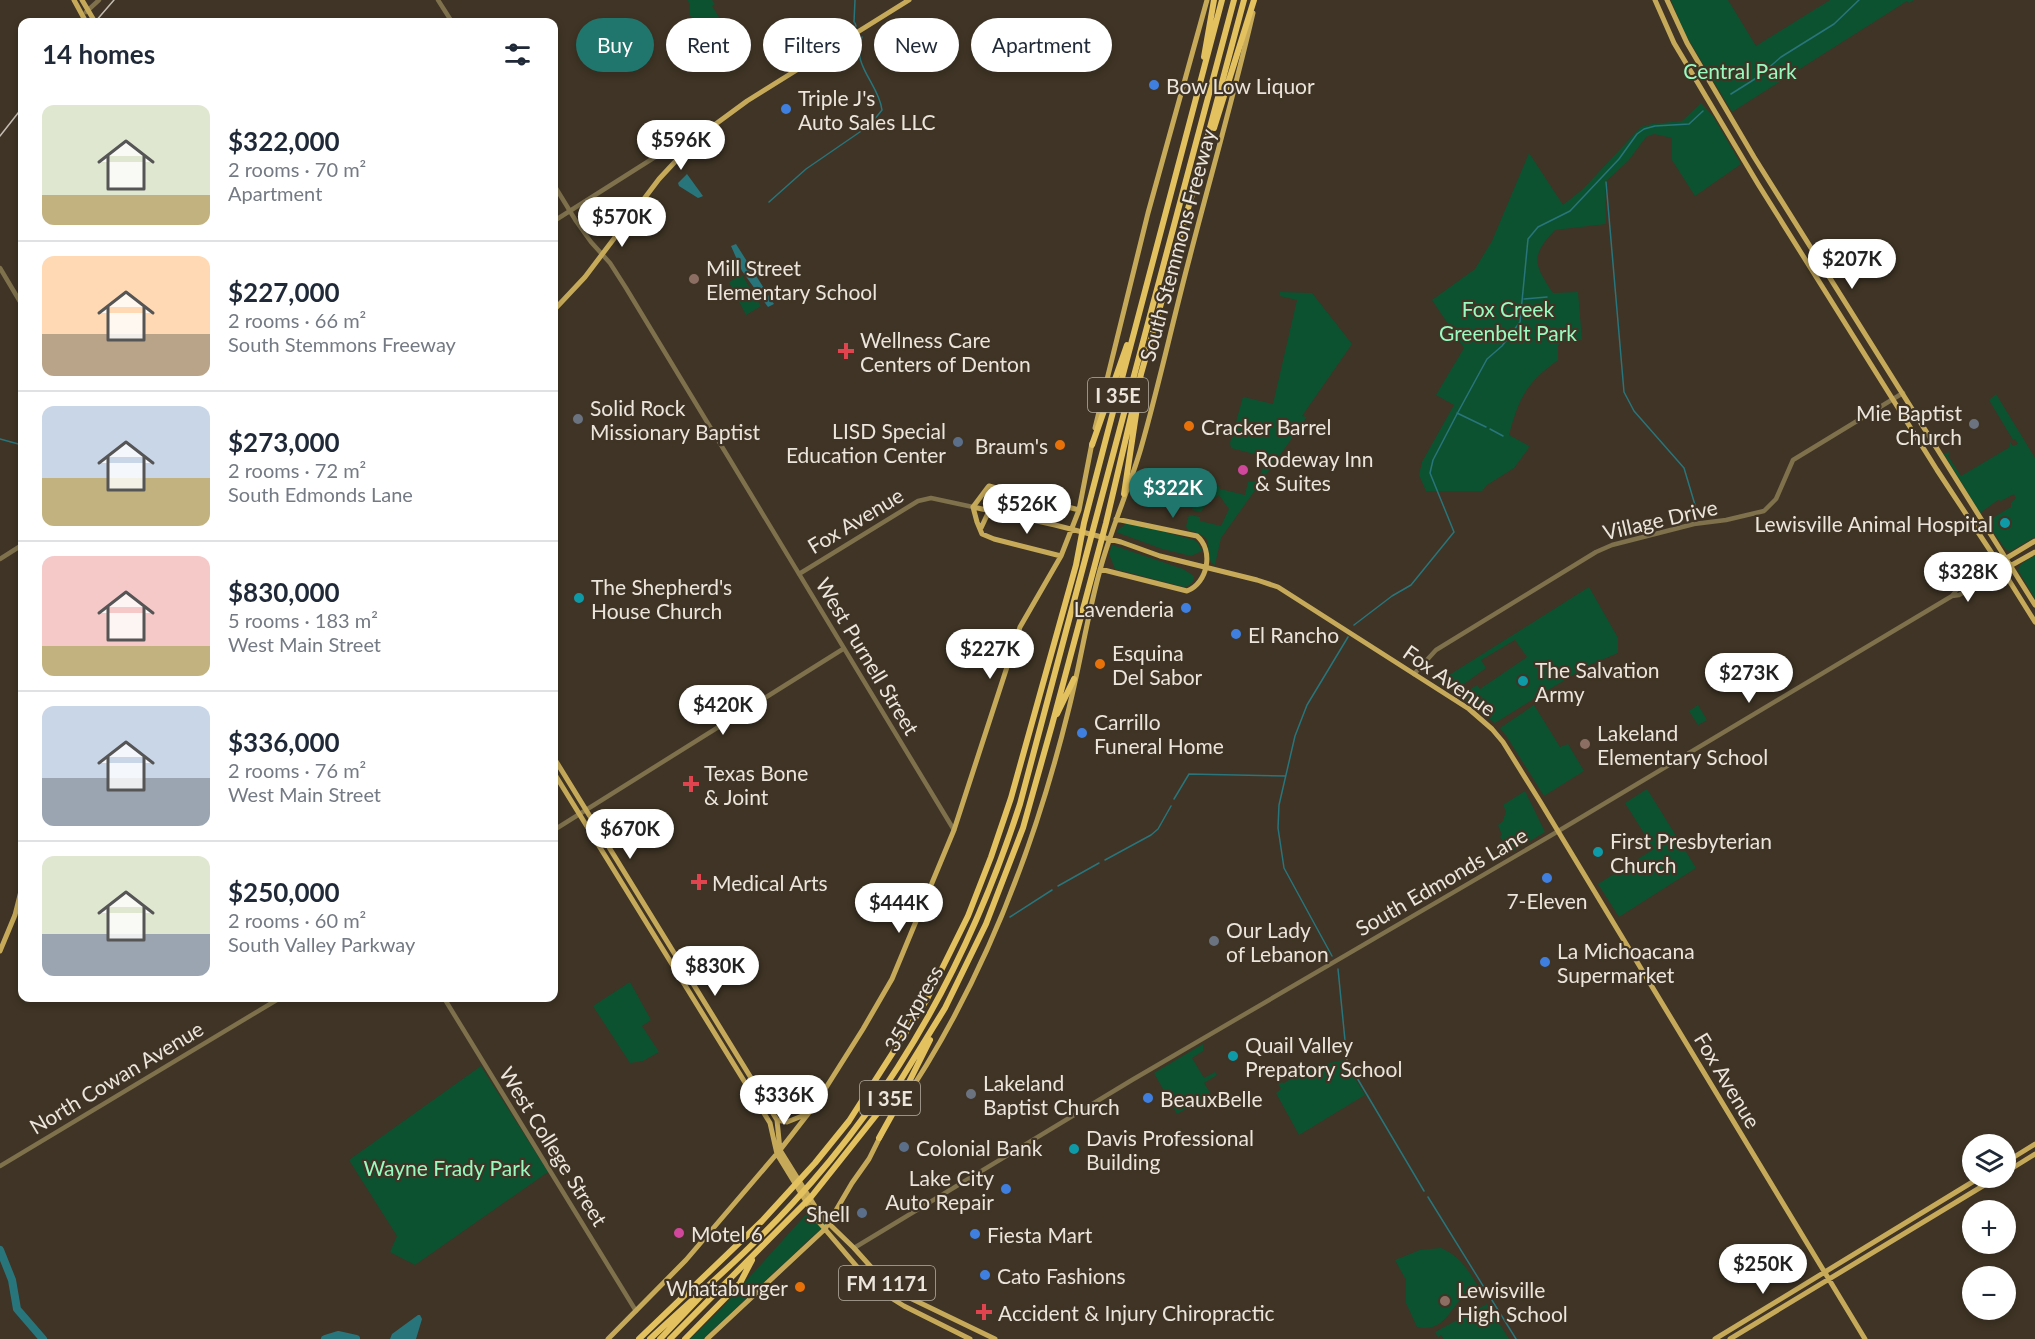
<!DOCTYPE html>
<meta charset="utf-8">
<style>
body{margin:0;font-family:Lato,sans-serif;background:#f6f6f7;color:#1f2937;height:100vh;display:flex;flex-direction:column;font-size:22px;white-space:nowrap}
*{box-sizing:border-box;margin:0}
p{font-size:20px;color:#747a83}
.icon{flex:none;width:33px;height:33px;fill:none;stroke:currentColor;stroke-width:2;stroke-linecap:round;stroke-linejoin:round}
.map{position:relative;flex:1;overflow:hidden}
.sheet{position:absolute;left:18px;top:18px;width:540px;height:984px;display:flex;flex-direction:column;background:#fff;border-radius:12px;box-shadow:0 3px 9px #0003}
.sheet>*{flex:none}
.guide{position:absolute;left:576px;top:18px;width:570px;height:54px;display:flex;gap:12px}
.buttons{position:absolute;left:1962px;top:1134px;display:grid;gap:12px}
.buttons a{display:grid;place-items:center;width:54px;height:54px;border-radius:50%;background:#fff;box-shadow:0 3px 9px #0003;font-size:30px}
.price{position:absolute;translate:-50% -51px;padding:0 14px;border-radius:21px;background:#fff;color:#222;font-size:20px;line-height:39px;filter:drop-shadow(0 2px 3px #0008)}
.price::after{content:'';position:absolute;left:50%;top:36px;width:18px;height:14px;margin-left:-9px;background:inherit;clip-path:polygon(0 0,100% 0,50% 100%)}
.price.current{background:#20766d;color:#fff}
ul{padding:0;list-style:none}
li{display:flex;align-items:center;gap:18px;height:150px;padding:0 24px}
li+li{border-top:2px solid #e0e1e3}
li span{display:grid;place-items:center;flex:none;width:168px;height:120px;border-radius:12px;color:#555}
li>.icon{margin-inline-start:auto}
span .icon{width:72px;height:72px;fill:#fffc;stroke-width:1}
li b{font-size:26px}
h2{display:flex;justify-content:space-between;align-items:center;height:72px;padding:0 24px;font-size:26px}
.pill{padding:0 21px;border-radius:27px;background:#fff;box-shadow:0 3px 9px #0003;font-size:21px;line-height:54px}
.pill.current{background:#20766d;color:#fff}
.map>svg:first-child{display:block}
.green{fill:#0d5230}
.water{fill:#28757c}
.lines{fill:none;stroke-linecap:round;stroke-linejoin:round}
.stream{stroke:#28757c;stroke-width:1.5}
.river{stroke:#28757c;stroke-width:8}
.minor{stroke:#7e714c;stroke-width:4.5}
.major{stroke:#c6aa5a;stroke-width:5}
.highway{stroke:#e2c15e;stroke-width:6}
.rail{stroke:#c4bcb1;stroke-width:1.5}
.shop-dot{fill:#3f7fe0;stroke:#3f3425;stroke-width:2}
.education-dot{fill:#8d6e63;stroke:#3f3425;stroke-width:2}
.health-dot{fill:#e0444e;stroke:#3f3425;stroke-width:2}
.worship-dot{fill:#6b7280;stroke:#3f3425;stroke-width:2}
.food-dot{fill:#e8710a;stroke:#3f3425;stroke-width:2}
.service-dot{fill:#5c6f8a;stroke:#3f3425;stroke-width:2}
.hotel-dot{fill:#d1479c;stroke:#3f3425;stroke-width:2}
.culture-dot{fill:#0f9aa8;stroke:#3f3425;stroke-width:2}
.labels{text-anchor:middle;dominant-baseline:central;stroke-width:4.5;stroke-linejoin:round;paint-order:stroke}
.shield{fill:#3f3425;stroke:#b8b0a4;stroke-width:1.5}
.shield-label{font-size:20px;font-weight:bold;fill:#ece5db}
.park-label{font-size:21px;fill:#99fac0;stroke:#3f3425}
.poi-label{font-size:21px;fill:#ece5db;stroke:#3f3425;text-anchor:start}
.street-label{font-size:21px;fill:#ece5db;stroke:#3f3425}
</style>
<div class="map">
<svg width="2035" height="1339" viewBox="0 0 2035 1339">
<rect width="100%" height="100%" fill="#3f3425"/>
<path class="green" d="M687,0H712L715,4L712,6L738,48L723,57L702,22L690,16V4Z
M1671,0H1728L1756,46L1830,0H1914L1909,3L1907,1L1732,112L1684,32Z
M1701,103L1713,116L1741,164L1695,196L1672,160V138L1654,134L1646,137L1628,161L1605,182L1606,224L1555,230C1530,256 1534,265 1553,293L1578,292L1582,340L1562,342L1558,345V360C1526,383 1519,398 1509,435L1529,446L1528,449L1514,468L1487,485L1482,491H1426L1419,475L1422,462L1454,405L1436,395L1464,348L1432,300L1475,269L1492,241L1529,153L1563,205L1583,189L1641,127L1652,124L1682,121Z
M742,275L761,306L746,315L729,282Z
M1280,292L1312,293L1352,344L1302,416L1307,417L1221,538L1215,565L1211,562C1204,541 1217,539 1188,530L1186,526L1189,515L1200,517V521L1221,526L1229,509L1219,495L1207,503L1201,512L1192,510L1194,504L1208,492L1214,494L1215,488L1219,486L1220,489L1245,495L1248,482H1254L1262,471L1266,457L1231,448L1230,443L1243,397L1273,404L1297,300L1280,296Z
M1996,394L2035,458V537L2011,551L2006,550L1986,522L2011,507V503L2016,498L2014,494L2001,501L1998,500L1980,513L1944,454L1950,452L1948,456L1961,476L2010,447V442L2013,446L2018,444L2015,439L2013,440L1989,400Z
M1128,522L1194,540L1198,543L1202,551L1191,556L1162,549L1116,532Z
M1112,545L1183,569L1194,576C1194,583 1190,586 1184,587L1115,569L1109,554Z
M2035,555V599L2018,570L2021,564Z
M1589,587L1618,638V653L1589,665L1495,723L1460,696L1477,685L1480,689L1527,657L1515,640L1481,660L1486,668L1464,684L1465,686L1455,693L1438,682Z
M1534,705L1560,747L1568,744L1584,771L1544,796L1507,737L1500,728Z
M1698,705L1707,720L1698,725L1689,711Z
M1647,789L1696,868L1619,917L1598,884L1654,849L1625,803Z
M1525,791L1545,832L1512,852L1500,837L1502,835L1498,825L1503,821L1506,811L1503,805Z
M630,982L651,1020L642,1026L659,1052L643,1061L630,1063L593,1006Z
M1203,1044V1051L1192,1058L1204,1078L1215,1072L1217,1075L1204,1083L1211,1094L1177,1114L1154,1073Z
M1344,1060L1365,1095L1299,1135L1276,1093L1281,1089L1277,1081L1284,1083L1316,1065L1315,1063L1319,1068L1324,1064Z
M481,1066L548,1172L415,1265L390,1252L397,1236L349,1160Z
M810,1210L827,1223L703,1339H690L720,1310Z
M1441,1248C1460,1256 1469,1271 1479,1288C1474,1290 1469,1292 1466,1295C1449,1307 1446,1333 1417,1327L1406,1303V1280L1395,1260L1420,1250Z
M1487,1304L1509,1339H1444L1441,1335L1438,1337L1435,1332Z"/>
<path class="water" d="M687,174L703,196L701,197L698,198L679,186L678,183Z
M736,244L774,304L768,307L742,271L731,246Z
M418,1315H420L422,1319L416,1339H390L392,1334Z"/>
<g class="lines">
<path class="stream" d="M854,22L855,0
M855,23L856,26
M1731,94L1758,77L1781,57L1834,24L1859,0
M1606,182L1624,392L1634,411L1684,468L1698,515
M769,202L806,169L870,125L882,110C879,84 850,64 862,37
M1524,299L1547,297
M1457,413L1486,427
M1490,429L1503,436
M0,439L22,445
M1354,625L1392,596L1411,585L1454,532L1430,473L1433,460L1457,414L1487,359L1502,346L1520,322L1528,239L1538,227L1570,211L1619,159L1637,134L1644,129L1655,126L1689,124L1703,111
M1174,799L1189,774L1285,776
M1105,860L1151,835L1158,829L1171,806
M1058,886L1099,863
M1010,917L1052,890
M1332,956L1284,868L1278,828L1279,805L1295,736L1307,705L1348,637
M1338,969L1347,1061L1424,1191
M1428,1197L1516,1339"/>
<path class="river" d="M0,1250L12,1280L17,1309L43,1339
M325,1339L338,1335L356,1339"/>
<path class="minor" d="M438,0L452,22
M86,12L99,0
M554,185L576,221L591,242L610,263L626,288L954,830
M554,221L663,152L681,146L686,148
M0,268L22,305
M0,559L22,545
M799,574L918,501L931,498L973,507
M1952,596L1959,595L2003,570
M1414,674L1436,650L1596,552L1612,545L1694,524L1726,520L1764,511L1776,499L1793,460L1903,393
M554,830L843,649
M444,998L636,1311
M0,1166L280,998
M854,1248L1132,1080L1550,836L1952,596L1958,588L1998,562"/>
<path class="major" d="M74,0L86,22
M82,0L95,22
M1655,0L1674,43L1758,184L1937,470L1995,558L2035,622
M1667,0L1687,43L1754,157L2035,605
M666,151L670,150L678,157
M554,310L585,277L659,179L698,137L747,101L909,0
M1095,428L1148,213L1207,0
M989,486L1079,510
M973,507L1055,525L1121,542L1160,556L1257,580L1278,587L1469,709L1492,729L1503,742L1541,803L1865,1339
M973,507L977,522L982,534L994,539L1061,556
M973,507L988,487
M981,528L989,511V486
M2005,559L2035,541
M1100,569L1187,591C1208,583 1214,550 1197,536L1116,519
M2003,570L2035,552
M554,758L777,1120L780,1150L821,1216L854,1248L880,1277L910,1298L995,1339
M554,773L770,1123L777,1154L818,1221L864,1275L880,1291L904,1306L970,1339
M0,951L15,915L22,887
M896,1112C979,992 1033,853 1068,712C1080,665 1087,617 1100,570C1111,529 1129,489 1141,448C1159,385 1173,320 1190,256C1211,175 1234,95 1253,13
M777,1120L787,1122L807,1114
M2006,1162L2035,1144
M2006,1172L2035,1154
M608,1339L686,1260L780,1150L815,1105L863,1029L892,979L954,830L1020,627L1061,556L1079,510L1092,443
M707,1339L825,1229L852,1183L869,1159L881,1135
M1715,1339L1979,1178
M1730,1339L1996,1178"/>
<path class="highway" d="M1204,57L1214,0
M1214,128L1254,0
M1092,445L1127,345
M1124,494L1140,388
M1057,714L1074,679
M879,1138L898,1104L930,1040
M639,1339L762,1221L815,1163L849,1121L926,1001L968,916L991,857L1011,798L1076,565L1084,523L1108,431L1222,0
M650,1339C698,1294 748,1252 792,1204C899,1089 972,953 1020,804L1234,0
M660,1339L703,1294
M670,1339L811,1197L889,1099L945,1008L986,924L1023,828L1052,725L1106,523L1141,374L1193,191L1244,0
M685,1339L740,1283L752,1260"/>
<path class="rail" d="M95,22L114,0
M0,136L22,108"/>
</g>
<g class="shop-dot">
<circle cx="1154" cy="85" r="6"/>
<circle cx="786" cy="109" r="6"/>
<circle cx="1186" cy="608" r="6"/>
<circle cx="1236" cy="634" r="6"/>
<circle cx="1082" cy="733" r="6"/>
<circle cx="1547" cy="878" r="6"/>
<circle cx="1545" cy="962" r="6"/>
<circle cx="1148" cy="1098" r="6"/>
<circle cx="1006" cy="1189" r="6"/>
<circle cx="975" cy="1234" r="6"/>
<circle cx="985" cy="1275" r="6"/>
</g>
<g class="education-dot">
<circle cx="694" cy="279" r="6"/>
<circle cx="1585" cy="744" r="6"/>
<circle cx="1445" cy="1301" r="6"/>
</g>
<g class="health-dot">
<path d="M843 342h6v6h6v6h-6v6h-6v-6h-6v-6h6z"/>
<path d="M688 775h6v6h6v6h-6v6h-6v-6h-6v-6h6z"/>
<path d="M696 873h6v6h6v6h-6v6h-6v-6h-6v-6h6z"/>
<path d="M981 1303h6v6h6v6h-6v6h-6v-6h-6v-6h6z"/>
</g>
<g class="worship-dot">
<circle cx="578" cy="419" r="6"/>
<circle cx="1974" cy="424" r="6"/>
<circle cx="1214" cy="941" r="6"/>
<circle cx="971" cy="1094" r="6"/>
</g>
<g class="food-dot">
<circle cx="1189" cy="426" r="6"/>
<circle cx="1060" cy="445" r="6"/>
<circle cx="1100" cy="664" r="6"/>
<circle cx="800" cy="1287" r="6"/>
</g>
<g class="service-dot">
<circle cx="958" cy="442" r="6"/>
<circle cx="904" cy="1147" r="6"/>
<circle cx="862" cy="1213" r="6"/>
</g>
<g class="hotel-dot">
<circle cx="1243" cy="470" r="6"/>
<circle cx="679" cy="1233" r="6"/>
</g>
<g class="culture-dot">
<circle cx="2005" cy="523" r="6"/>
<circle cx="579" cy="598" r="6"/>
<circle cx="1523" cy="681" r="6"/>
<circle cx="1598" cy="852" r="6"/>
<circle cx="1233" cy="1056" r="6"/>
<circle cx="1074" cy="1149" r="6"/>
</g>
<g class="labels">
<g class="shield">
<rect x="1088" y="378" width="60" height="34" rx="4.5"/>
<rect x="860" y="1081" width="60" height="34" rx="4.5"/>
<rect x="839" y="1266" width="96" height="34" rx="4.5"/>
</g>
<g class="shield-label">
<text x="1118" y="395">I 35E</text>
<text x="890" y="1098">I 35E</text>
<text x="887" y="1283">FM 1171</text>
</g>
<g class="park-label">
<text x="1740" y="70">Central Park</text>
<text x="1508" y="308">Fox Creek<tspan x="1508" dy="24">Greenbelt Park</tspan></text>
<text x="447" y="1167">Wayne Frady Park</text>
</g>
<g class="poi-label">
<text x="1166" y="85">Bow Low Liquor</text>
<text x="798" y="97">Triple J's<tspan x="798" dy="24">Auto Sales LLC</tspan></text>
<text x="706" y="267">Mill Street<tspan x="706" dy="24">Elementary School</tspan></text>
<text x="860" y="339">Wellness Care<tspan x="860" dy="24">Centers of Denton</tspan></text>
<text x="590" y="407">Solid Rock<tspan x="590" dy="24">Missionary Baptist</tspan></text>
<text x="1962" y="412" text-anchor="end">Mie Baptist<tspan x="1962" dy="24">Church</tspan></text>
<text x="1201" y="426">Cracker Barrel</text>
<text x="946" y="430" text-anchor="end">LISD Special<tspan x="946" dy="24">Education Center</tspan></text>
<text x="1048" y="445" text-anchor="end">Braum's</text>
<text x="1255" y="458">Rodeway Inn<tspan x="1255" dy="24">&amp; Suites</tspan></text>
<text x="1993" y="523" text-anchor="end">Lewisville Animal Hospital</text>
<text x="591" y="586">The Shepherd's<tspan x="591" dy="24">House Church</tspan></text>
<text x="1174" y="608" text-anchor="end">Lavenderia</text>
<text x="1248" y="634">El Rancho</text>
<text x="1112" y="652">Esquina<tspan x="1112" dy="24">Del Sabor</tspan></text>
<text x="1535" y="669">The Salvation<tspan x="1535" dy="24">Army</tspan></text>
<text x="1094" y="721">Carrillo<tspan x="1094" dy="24">Funeral Home</tspan></text>
<text x="1597" y="732">Lakeland<tspan x="1597" dy="24">Elementary School</tspan></text>
<text x="704" y="772">Texas Bone<tspan x="704" dy="24">&amp; Joint</tspan></text>
<text x="1610" y="840">First Presbyterian<tspan x="1610" dy="24">Church</tspan></text>
<text x="712" y="882">Medical Arts</text>
<text x="1547" y="900" text-anchor="middle">7-Eleven</text>
<text x="1226" y="929">Our Lady<tspan x="1226" dy="24">of Lebanon</tspan></text>
<text x="1557" y="950">La Michoacana<tspan x="1557" dy="24">Supermarket</tspan></text>
<text x="1245" y="1044">Quail Valley<tspan x="1245" dy="24">Prepatory School</tspan></text>
<text x="983" y="1082">Lakeland<tspan x="983" dy="24">Baptist Church</tspan></text>
<text x="1160" y="1098">BeauxBelle</text>
<text x="1086" y="1137">Davis Professional<tspan x="1086" dy="24">Building</tspan></text>
<text x="916" y="1147">Colonial Bank</text>
<text x="994" y="1177" text-anchor="end">Lake City<tspan x="994" dy="24">Auto Repair</tspan></text>
<text x="850" y="1213" text-anchor="end">Shell</text>
<text x="691" y="1233">Motel 6</text>
<text x="987" y="1234">Fiesta Mart</text>
<text x="997" y="1275">Cato Fashions</text>
<text x="788" y="1287" text-anchor="end">Whataburger</text>
<text x="1457" y="1289">Lewisville<tspan x="1457" dy="24">High School</tspan></text>
<text x="998" y="1312">Accident &amp; Injury Chiropractic</text>
</g>
<g class="street-label">
<text transform="translate(1177 245) rotate(-75)">South Stemmons Freeway</text>
<text transform="translate(1660 519) rotate(-13)">Village Drive</text>
<text transform="translate(855 520) rotate(-31)">Fox Avenue</text>
<text transform="translate(868 656) rotate(59)">West Purnell Street</text>
<text transform="translate(1450 680) rotate(35)">Fox Avenue</text>
<text transform="translate(1441 881) rotate(-30)">South Edmonds Lane</text>
<text transform="translate(913 1008) rotate(-60)">35Express</text>
<text transform="translate(116 1077) rotate(-31)">North Cowan Avenue</text>
<text transform="translate(1728 1080) rotate(59)">Fox Avenue</text>
<text transform="translate(554 1146) rotate(58)">West College Street</text>
</g>
</g>
</svg>
<div class="buttons">
<a><svg class="icon" aria-label="layers" viewBox="0 0 24 24"><path d="M12 4l9 5-9 5-9-5zM3 14l9 5 9-5"/></svg></a>
<a>+</a>
<a>−</a>
</div>
<b class="price" style="left:681px;top:171px">$596K</b>
<b class="price" style="left:622px;top:248px">$570K</b>
<b class="price" style="left:1852px;top:290px">$207K</b>
<b class="price current" style="left:1173px;top:519px">$322K</b>
<b class="price" style="left:1027px;top:535px">$526K</b>
<b class="price" style="left:1968px;top:603px">$328K</b>
<b class="price" style="left:990px;top:680px">$227K</b>
<b class="price" style="left:1749px;top:704px">$273K</b>
<b class="price" style="left:723px;top:736px">$420K</b>
<b class="price" style="left:630px;top:860px">$670K</b>
<b class="price" style="left:899px;top:934px">$444K</b>
<b class="price" style="left:715px;top:997px">$830K</b>
<b class="price" style="left:784px;top:1126px">$336K</b>
<b class="price" style="left:1763px;top:1295px">$250K</b>
<div class="guide">
<a class="pill current">Buy</a>
<a class="pill">Rent</a>
<a class="pill">Filters</a>
<a class="pill">New</a>
<a class="pill">Apartment</a>
</div>
<section class="sheet">
<h2>14 homes<svg class="icon" aria-label="filters" viewBox="0 0 24 24"><path d="M4 7h16M4 17h16"/><circle cx="9" cy="7" r="2"/><circle cx="15" cy="17" r="2"/></svg></h2>
<ul>
<li><span style="background:linear-gradient(#dfe7d0 75%,#c2b280 0)"><svg class="icon" aria-label="home" viewBox="0 0 24 24"><path d="M3 11l9-7 9 7M6 9v11h12V9"/></svg></span><div><b>$322,000</b><p>2 rooms · 70 m²</p><p>Apartment</p></div></li>
<li><span style="background:linear-gradient(#ffd9b3 65%,#b9a48a 0)"><svg class="icon" aria-label="home" viewBox="0 0 24 24"><path d="M3 11l9-7 9 7M6 9v11h12V9"/></svg></span><div><b>$227,000</b><p>2 rooms · 66 m²</p><p>South Stemmons Freeway</p></div></li>
<li><span style="background:linear-gradient(#c9d6e8 60%,#c2b280 0)"><svg class="icon" aria-label="home" viewBox="0 0 24 24"><path d="M3 11l9-7 9 7M6 9v11h12V9"/></svg></span><div><b>$273,000</b><p>2 rooms · 72 m²</p><p>South Edmonds Lane</p></div></li>
<li><span style="background:linear-gradient(#f6c9c9 75%,#c2b280 0)"><svg class="icon" aria-label="home" viewBox="0 0 24 24"><path d="M3 11l9-7 9 7M6 9v11h12V9"/></svg></span><div><b>$830,000</b><p>5 rooms · 183 m²</p><p>West Main Street</p></div></li>
<li><span style="background:linear-gradient(#c9d6e8 60%,#9aa5b1 0)"><svg class="icon" aria-label="home" viewBox="0 0 24 24"><path d="M3 11l9-7 9 7M6 9v11h12V9"/></svg></span><div><b>$336,000</b><p>2 rooms · 76 m²</p><p>West Main Street</p></div></li>
<li><span style="background:linear-gradient(#dfe7d0 65%,#9aa5b1 0)"><svg class="icon" aria-label="home" viewBox="0 0 24 24"><path d="M3 11l9-7 9 7M6 9v11h12V9"/></svg></span><div><b>$250,000</b><p>2 rooms · 60 m²</p><p>South Valley Parkway</p></div></li>
</ul>
</section>
</div>
